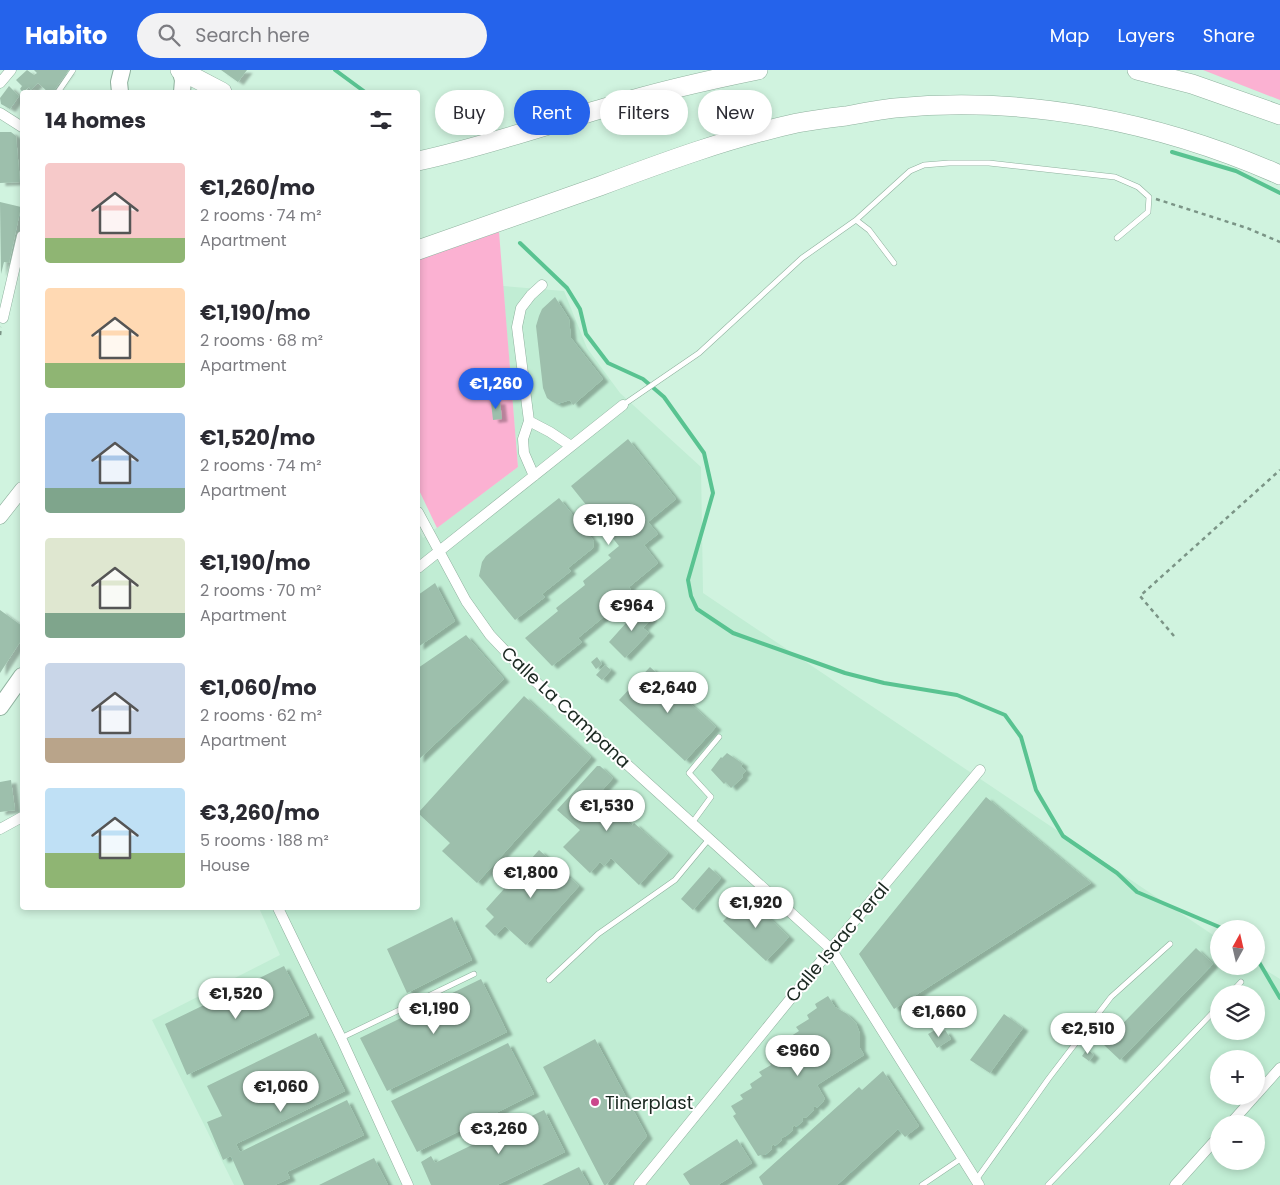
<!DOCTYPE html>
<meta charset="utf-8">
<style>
body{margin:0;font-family:Poppins,sans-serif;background:#f2f2f3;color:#2b2b33;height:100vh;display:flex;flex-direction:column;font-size:19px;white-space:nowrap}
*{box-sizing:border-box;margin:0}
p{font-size:16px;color:#7c7c81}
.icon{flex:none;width:28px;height:28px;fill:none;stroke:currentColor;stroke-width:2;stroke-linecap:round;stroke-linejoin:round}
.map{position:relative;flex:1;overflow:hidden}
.drawer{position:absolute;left:20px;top:20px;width:400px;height:820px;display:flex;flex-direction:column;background:#fff;border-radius:5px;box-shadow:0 2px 8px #0003}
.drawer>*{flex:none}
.hud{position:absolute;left:435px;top:20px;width:475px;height:45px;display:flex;gap:10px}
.needle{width:32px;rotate:8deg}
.controls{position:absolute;left:1210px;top:850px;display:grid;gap:10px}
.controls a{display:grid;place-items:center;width:55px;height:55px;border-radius:50%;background:#fff;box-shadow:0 2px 8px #0003;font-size:25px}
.price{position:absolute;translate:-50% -42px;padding:0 11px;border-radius:18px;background:#fff;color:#222;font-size:16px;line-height:32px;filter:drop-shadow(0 1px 2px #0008)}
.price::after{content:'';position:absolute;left:50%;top:30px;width:15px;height:11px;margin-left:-8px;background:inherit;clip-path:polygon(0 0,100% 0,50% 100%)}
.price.current{background:#2563eb;color:#fff}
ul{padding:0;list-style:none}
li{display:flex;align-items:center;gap:15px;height:125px;padding:0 25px}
li span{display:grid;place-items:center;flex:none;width:140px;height:100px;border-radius:5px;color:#555}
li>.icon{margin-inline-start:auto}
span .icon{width:60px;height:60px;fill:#fffc;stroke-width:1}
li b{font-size:21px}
h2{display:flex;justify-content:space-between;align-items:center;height:60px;padding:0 25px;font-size:21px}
.tag{padding:0 18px;border-radius:22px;background:#fff;box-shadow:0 2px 8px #0003;font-size:18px;line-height:45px}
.tag.current{background:#2563eb;color:#fff}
header{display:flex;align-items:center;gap:30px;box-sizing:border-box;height:70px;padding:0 25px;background:#2563eb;color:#fff}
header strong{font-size:24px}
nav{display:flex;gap:28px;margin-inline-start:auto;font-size:18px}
.search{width:350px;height:45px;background:#f2f2f3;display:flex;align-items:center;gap:12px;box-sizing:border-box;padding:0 18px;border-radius:28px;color:#7c7c81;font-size:19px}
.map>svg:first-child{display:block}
.built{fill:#c1edd4;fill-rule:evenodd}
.green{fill:#fbb1d2}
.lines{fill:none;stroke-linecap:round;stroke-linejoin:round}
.stream{stroke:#59c391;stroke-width:4}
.building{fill:#9dbfac;filter:url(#shadow)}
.lane-casing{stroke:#8fb19e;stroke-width:6}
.street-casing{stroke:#8fb19e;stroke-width:11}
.secondary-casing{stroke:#8fb19e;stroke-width:15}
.primary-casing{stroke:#8fb19e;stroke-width:18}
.highway-casing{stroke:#8fb19e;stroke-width:20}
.path{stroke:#7b9486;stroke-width:2.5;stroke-dasharray:4 4;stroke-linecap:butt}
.lane{stroke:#fff;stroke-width:5}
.street{stroke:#fff;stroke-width:10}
.secondary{stroke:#fff;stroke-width:14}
.primary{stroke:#fff;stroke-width:16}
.highway{stroke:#fff;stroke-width:19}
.poi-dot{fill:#cb478c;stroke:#fff;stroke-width:2}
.labels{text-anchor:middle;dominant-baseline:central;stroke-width:4;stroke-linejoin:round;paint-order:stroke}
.street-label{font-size:18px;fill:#1a2820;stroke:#fff}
.poi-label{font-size:18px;fill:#1a2820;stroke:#fff;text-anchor:start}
</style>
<header>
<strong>Habito</strong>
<div class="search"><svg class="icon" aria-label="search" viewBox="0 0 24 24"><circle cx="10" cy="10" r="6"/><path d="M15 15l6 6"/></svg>Search here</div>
<nav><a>Map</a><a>Layers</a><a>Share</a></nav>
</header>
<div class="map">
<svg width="1280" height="1115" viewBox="0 0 1280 1115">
<defs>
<filter id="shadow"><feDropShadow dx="5.5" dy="3" stdDeviation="1" flood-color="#0004"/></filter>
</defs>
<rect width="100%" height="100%" fill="#d0f3df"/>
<path class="built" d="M503,216L564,221L587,278L620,323L701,397L703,523L1219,869V896H1256V894L1280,909V1115H234L152,950L280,885L259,838H418V459L423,468L518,397ZM1219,924H1256V961H1219ZM1219,989H1256V1026H1219ZM1219,1054H1256V1091H1219Z"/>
<path class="green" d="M1203,0H1280V30Z
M499,162L518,397L437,458L418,418V190Z"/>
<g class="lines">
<path class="stream" d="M335,0L365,22
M1172,82L1236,101L1280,123
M520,173L567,218L580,239L586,264L608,293L643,309L664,327L704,383L713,423L688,510L691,526L697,539L733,563L845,603L884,613L957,625L1005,645L1021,667L1036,720L1063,766L1117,803L1137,822L1224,859
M1256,887L1280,928"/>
</g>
<path class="building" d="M27,0L34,5L37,3L34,0H69L53,22H48L38,13L31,20L29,17L23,22L20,19L22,16L16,10Z
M221,0H247L238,12Z
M9,16L19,26L10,39L1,34L0,28Z
M0,62H11L16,66L20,112L0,113Z
M0,132L21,137L9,193L4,192L1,204Z
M555,227L569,249L571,268L603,309L573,335L570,330L557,334L551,331L547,328L543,318L536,256L539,246L542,239Z
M500,331L502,349L493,350L491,332Z
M628,369L676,429L648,452L658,464L644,475L658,493L629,517L631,520L604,543L606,545L578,568L582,572L552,596L525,568L558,541L556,538L585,515L583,511L611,488L608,485L619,476L571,416Z
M559,428L594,471L593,478L568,498L571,501L542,524L545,527L515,550L479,506L482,492L486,486Z
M435,513L455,551L418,577V525Z
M643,534L648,538L651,549L643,558L649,563L625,588L609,572Z
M0,540L22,556V569L0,603Z
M466,565L504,609L418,690V598Z
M597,587L602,594L596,599L591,592Z
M605,595L611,600L602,610L596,605Z
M650,597L716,657L685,691L619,630Z
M524,626L591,687L477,813L442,781L450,773L418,743Z
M727,683L743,694L741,696L746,701L742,705L743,707L731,718L726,712L724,714L711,700L721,687L722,688Z
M597,696H600L613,708L598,725L632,756L634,753L668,783L639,815L611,788L604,796L600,792L590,803L563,777L580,760L557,740Z
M11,710L15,740L0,742V712Z
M986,727L1091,813L894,939L859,884Z
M539,780L579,816L526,875L505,856L495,866L485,856L494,847L486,839Z
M709,797L721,808L693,840L681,829Z
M747,827L789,867L766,891L723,851Z
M452,847L472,890L407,923L387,879Z
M1196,878L1213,894L1120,990L1103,974Z
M284,896L309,945L187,1005L165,954Z
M481,909L507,962L387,1021L360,968Z
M828,926L835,937L847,944L856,953L860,964V978L864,985L817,1015L825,1029L823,1030L824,1031L817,1038L816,1036L814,1037V1040L807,1047L802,1048L803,1051L796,1057L795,1055L792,1057L793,1060L786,1066L781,1068L782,1070L775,1076L774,1074L771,1076L772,1079L765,1085H761L758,1086L733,1046L736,1044L731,1036L743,1029L740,1025L752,1018L750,1014L762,1006L759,1002L771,995L768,990L781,983L778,979L790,972L788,968L799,961L796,957L809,949L807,945L817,938L815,934Z
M1004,944L1023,958L990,1003L970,990Z
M939,958L941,963L945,960L951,969L937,978L928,964Z
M316,963L345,1021L236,1074L240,1082L347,1030L364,1065L287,1102L290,1108L275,1115H244L231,1086L223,1090L207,1052L222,1046L207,1016Z
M595,969L647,1066L606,1115H604L543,997Z
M508,973L534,1024L417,1082L391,1031Z
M1087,979L1094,985L1089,991L1082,986Z
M883,1001L919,1056L905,1067L898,1059L837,1115H763L759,1107L859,1017L862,1020Z
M544,1040L565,1082L497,1115H431L421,1092L431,1086L435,1093Z
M737,1069L752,1093L718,1115H690L683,1104Z
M374,1088L388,1115H319Z
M579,1097L589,1115H542Z"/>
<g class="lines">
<g class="lane-casing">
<path id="lane" d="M58,22L73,0
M856,150L869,160L894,193
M623,335L699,283L802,188L856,150L910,101L924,95L949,93H989L1115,107L1138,117L1149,127L1148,142L1117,168
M692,753L711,727L689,703L719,667
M549,910L598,864L675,810L709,769
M1230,924L1241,912
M341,968L474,904
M976,1110L1049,1008L1111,927L1170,874
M922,1115L962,1088
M1048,1115L1219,936"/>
</g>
<g class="street-casing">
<path id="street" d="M0,13L11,0
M0,43L22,57
M0,247L3,248L22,166
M529,351L550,362L571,376
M534,406L524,383L523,369L529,351L517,257L521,238L531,225L542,215
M418,442L466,531L490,565L526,603L831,879L979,1115
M418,498L623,335
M0,759L22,747
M278,838L341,968L408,1115
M1256,1025L1280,998
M1230,1054L1255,1026
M639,1115L831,879L980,700
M1175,1115L1219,1066"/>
</g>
<g class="secondary-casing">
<path id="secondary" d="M0,447L22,419"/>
</g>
<g class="primary-casing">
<path id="primary" d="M180,0L183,10L182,22
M120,22L119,12L122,0
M0,637L22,606"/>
</g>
<g class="highway-casing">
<path id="highway" d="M180,0L222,22
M1137,0L1192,14L1280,45
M418,91C483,77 546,55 611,36C659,21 709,10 758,0
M418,180C478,159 539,138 600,116C664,92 729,68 797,53C813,50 829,48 846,46C862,43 878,40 895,38C1026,25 1160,52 1280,105"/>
</g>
<path class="path" d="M1156,129L1247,158L1280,172
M0,265L1,257
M1174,566L1140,526L1280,400"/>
<use href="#lane" class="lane"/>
<use href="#street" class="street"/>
<use href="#secondary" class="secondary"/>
<use href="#primary" class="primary"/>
<use href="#highway" class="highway"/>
</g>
<circle class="poi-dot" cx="595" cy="1032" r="5"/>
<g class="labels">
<g class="street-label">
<text transform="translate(566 637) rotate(43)">Calle La Campana</text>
<text transform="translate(837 872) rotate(-50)">Calle Isaac Peral</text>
</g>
<g class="poi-label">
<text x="605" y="1032">Tinerplast</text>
</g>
</g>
</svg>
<div class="controls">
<a><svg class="needle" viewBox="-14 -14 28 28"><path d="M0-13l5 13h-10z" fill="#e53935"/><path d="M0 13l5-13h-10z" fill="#7c7c81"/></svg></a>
<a><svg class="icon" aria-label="layers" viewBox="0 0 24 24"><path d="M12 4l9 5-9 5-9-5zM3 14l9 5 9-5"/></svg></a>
<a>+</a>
<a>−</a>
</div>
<b class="price current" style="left:496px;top:340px">€1,260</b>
<b class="price" style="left:609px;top:476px">€1,190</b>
<b class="price" style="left:632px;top:562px">€964</b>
<b class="price" style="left:668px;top:644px">€2,640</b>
<b class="price" style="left:607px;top:762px">€1,530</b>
<b class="price" style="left:531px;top:829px">€1,800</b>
<b class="price" style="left:756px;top:859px">€1,920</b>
<b class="price" style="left:236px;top:950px">€1,520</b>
<b class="price" style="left:434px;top:965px">€1,190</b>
<b class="price" style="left:939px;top:968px">€1,660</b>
<b class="price" style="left:1088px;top:985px">€2,510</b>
<b class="price" style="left:798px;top:1007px">€960</b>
<b class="price" style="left:281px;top:1043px">€1,060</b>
<b class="price" style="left:499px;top:1085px">€3,260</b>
<div class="hud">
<a class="tag">Buy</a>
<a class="tag current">Rent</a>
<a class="tag">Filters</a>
<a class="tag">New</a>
</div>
<section class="drawer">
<h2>14 homes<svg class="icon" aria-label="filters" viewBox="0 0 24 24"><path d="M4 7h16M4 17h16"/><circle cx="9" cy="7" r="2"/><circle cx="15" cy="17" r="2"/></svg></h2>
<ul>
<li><span style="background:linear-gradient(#f6c9c9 75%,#8fb573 0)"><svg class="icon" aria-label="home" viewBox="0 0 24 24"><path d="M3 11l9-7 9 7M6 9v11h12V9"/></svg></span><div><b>€1,260/mo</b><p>2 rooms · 74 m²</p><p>Apartment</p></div></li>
<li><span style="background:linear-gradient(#ffd9b3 75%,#8fb573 0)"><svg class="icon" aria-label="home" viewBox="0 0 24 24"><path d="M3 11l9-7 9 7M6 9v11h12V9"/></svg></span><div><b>€1,190/mo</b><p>2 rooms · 68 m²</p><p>Apartment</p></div></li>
<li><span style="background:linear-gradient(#a9c7e8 75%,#7fa58c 0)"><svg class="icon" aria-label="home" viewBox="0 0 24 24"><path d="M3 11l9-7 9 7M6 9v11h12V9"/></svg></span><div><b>€1,520/mo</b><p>2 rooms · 74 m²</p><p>Apartment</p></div></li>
<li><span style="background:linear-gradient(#dfe7d0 75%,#7fa58c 0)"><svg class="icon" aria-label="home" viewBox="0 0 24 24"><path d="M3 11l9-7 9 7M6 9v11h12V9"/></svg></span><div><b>€1,190/mo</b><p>2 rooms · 70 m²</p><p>Apartment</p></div></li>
<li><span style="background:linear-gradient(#c9d6e8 75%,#b9a48a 0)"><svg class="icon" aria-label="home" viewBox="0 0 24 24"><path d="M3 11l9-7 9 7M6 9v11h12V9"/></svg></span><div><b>€1,060/mo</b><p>2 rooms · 62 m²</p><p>Apartment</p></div></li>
<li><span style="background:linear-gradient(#bfe0f5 65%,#8fb573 0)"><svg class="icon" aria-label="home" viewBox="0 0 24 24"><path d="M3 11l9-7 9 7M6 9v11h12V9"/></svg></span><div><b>€3,260/mo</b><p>5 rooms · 188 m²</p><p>House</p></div></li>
</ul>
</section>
</div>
